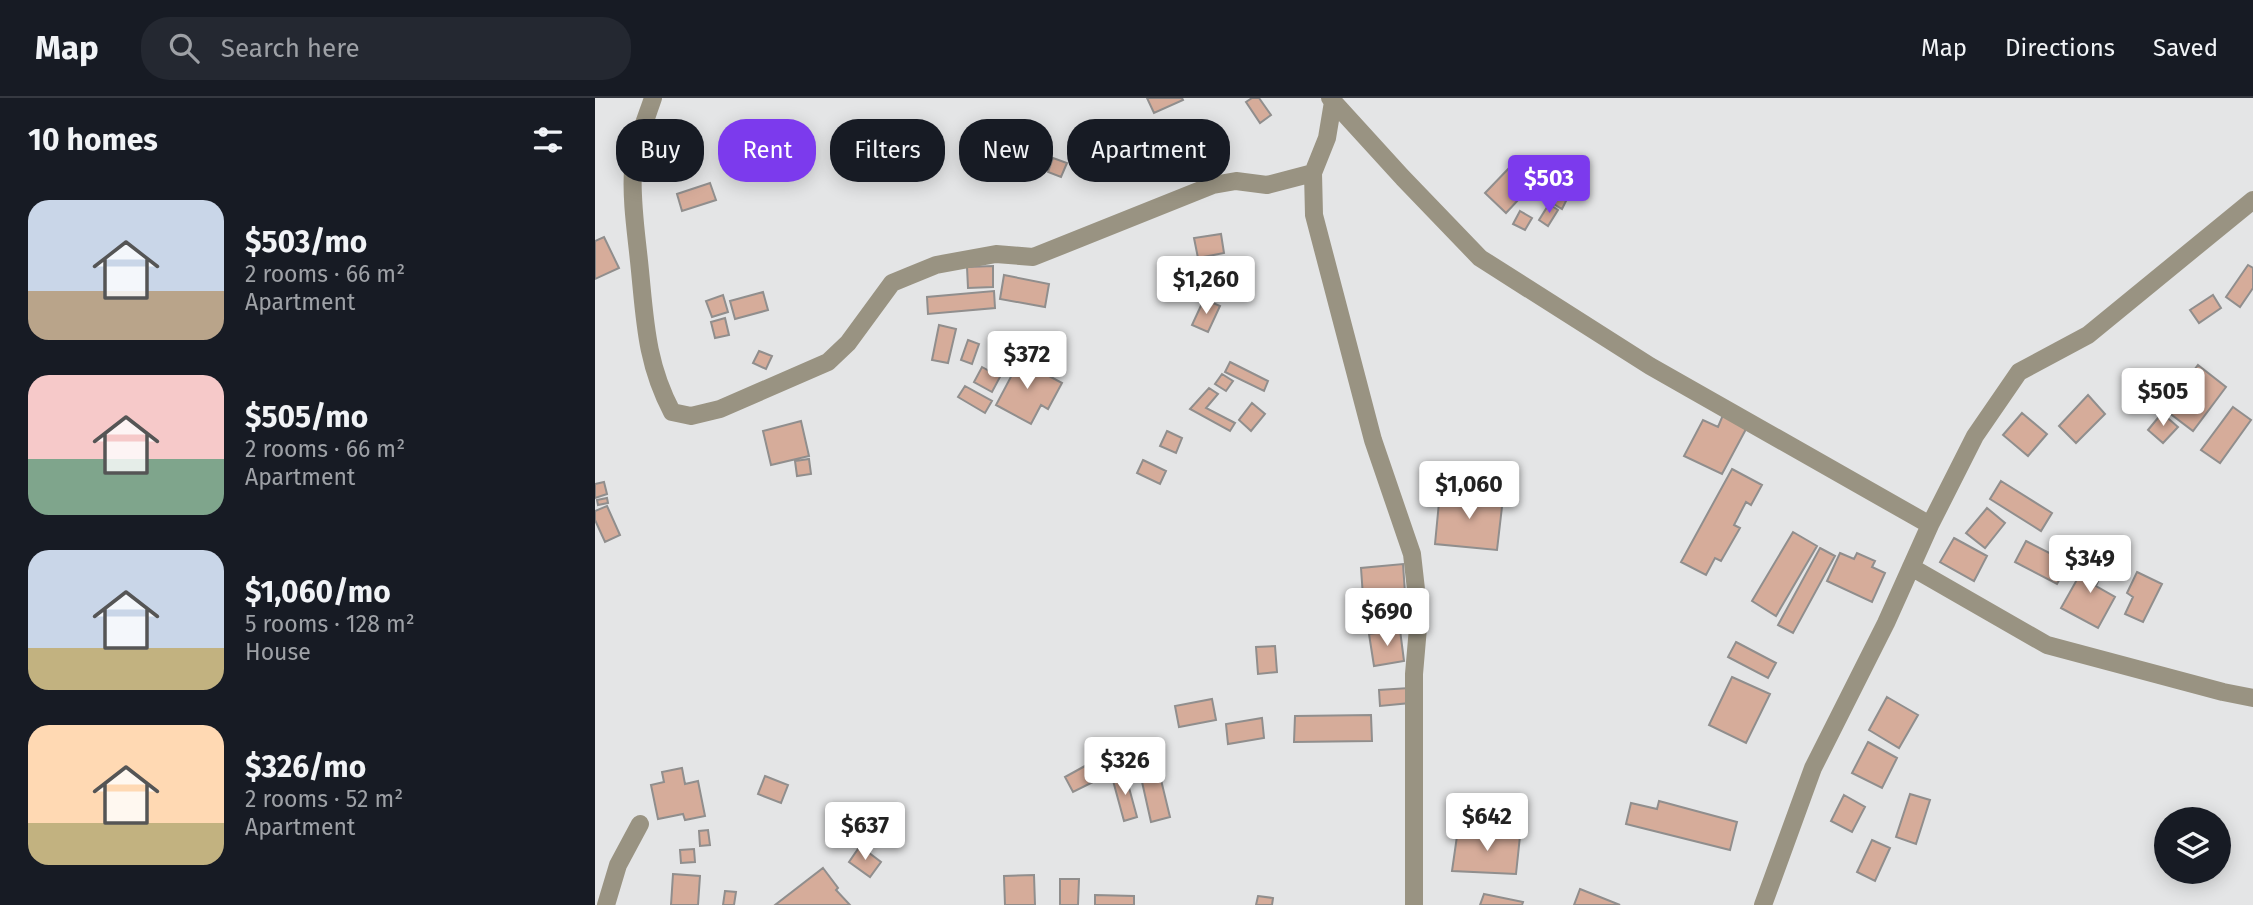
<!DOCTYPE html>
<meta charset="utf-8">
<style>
body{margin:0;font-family:"Fira Sans",sans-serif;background:#242831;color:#f1f3f6;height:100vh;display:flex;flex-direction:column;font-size:26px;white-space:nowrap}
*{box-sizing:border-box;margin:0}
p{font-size:23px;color:#9ea1a6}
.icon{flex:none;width:38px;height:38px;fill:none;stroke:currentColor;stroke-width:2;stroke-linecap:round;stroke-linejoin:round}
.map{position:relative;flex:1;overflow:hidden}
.details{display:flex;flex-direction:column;background:#171b24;width:595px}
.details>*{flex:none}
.top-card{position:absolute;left:21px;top:21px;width:665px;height:63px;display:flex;gap:14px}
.controls{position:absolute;left:1559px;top:709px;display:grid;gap:14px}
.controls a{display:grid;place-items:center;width:77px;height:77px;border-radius:50%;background:#171b24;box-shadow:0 4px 18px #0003;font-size:35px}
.price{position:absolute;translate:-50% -60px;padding:0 16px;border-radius:7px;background:#fff;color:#222;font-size:23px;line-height:46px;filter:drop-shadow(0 2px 4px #0008)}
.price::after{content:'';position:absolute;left:50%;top:42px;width:21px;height:16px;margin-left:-10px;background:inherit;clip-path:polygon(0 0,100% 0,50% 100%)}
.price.selected{background:#7c3aed;color:#fff}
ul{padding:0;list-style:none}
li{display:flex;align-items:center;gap:21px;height:175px;padding:0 28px}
li span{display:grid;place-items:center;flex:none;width:196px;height:140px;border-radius:21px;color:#555}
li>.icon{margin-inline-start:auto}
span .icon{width:84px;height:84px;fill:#fffc;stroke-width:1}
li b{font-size:30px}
h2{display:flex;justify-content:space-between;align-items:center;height:84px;padding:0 28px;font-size:30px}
.tag{padding:0 24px;border-radius:28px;background:#171b24;box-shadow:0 4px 18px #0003;font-size:24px;line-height:63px}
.tag.selected{background:#7c3aed;color:#fff}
header{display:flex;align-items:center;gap:42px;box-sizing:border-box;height:98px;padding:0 35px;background:#171b24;border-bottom:2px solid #363941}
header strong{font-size:33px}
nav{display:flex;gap:38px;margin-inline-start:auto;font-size:24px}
.search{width:490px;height:63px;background:#242831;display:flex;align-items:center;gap:18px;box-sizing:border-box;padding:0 24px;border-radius:28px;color:#9ea1a6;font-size:26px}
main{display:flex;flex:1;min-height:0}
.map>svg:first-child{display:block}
.building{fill:#d6ac9a;stroke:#908e8d;stroke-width:2}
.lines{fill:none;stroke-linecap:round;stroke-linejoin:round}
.street{stroke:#999382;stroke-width:18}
</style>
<header>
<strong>Map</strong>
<div class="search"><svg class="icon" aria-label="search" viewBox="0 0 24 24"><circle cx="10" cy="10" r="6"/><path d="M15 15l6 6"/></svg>Search here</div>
<nav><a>Map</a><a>Directions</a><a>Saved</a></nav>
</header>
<main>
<section class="details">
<h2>10 homes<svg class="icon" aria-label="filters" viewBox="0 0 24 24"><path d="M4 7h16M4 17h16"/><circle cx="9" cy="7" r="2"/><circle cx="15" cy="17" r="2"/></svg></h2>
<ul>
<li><span style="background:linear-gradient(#c9d6e8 65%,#b9a48a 0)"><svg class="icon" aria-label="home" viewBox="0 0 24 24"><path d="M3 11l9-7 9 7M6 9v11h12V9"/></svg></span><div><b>$503/mo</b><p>2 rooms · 66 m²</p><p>Apartment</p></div></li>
<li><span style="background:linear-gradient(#f6c9c9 60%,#7fa58c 0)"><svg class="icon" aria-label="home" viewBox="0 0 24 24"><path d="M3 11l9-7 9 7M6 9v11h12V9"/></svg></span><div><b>$505/mo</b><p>2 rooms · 66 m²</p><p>Apartment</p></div></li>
<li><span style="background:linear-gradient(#c9d6e8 70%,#c2b280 0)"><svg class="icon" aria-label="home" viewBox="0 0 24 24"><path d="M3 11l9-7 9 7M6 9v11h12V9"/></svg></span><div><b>$1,060/mo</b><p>5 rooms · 128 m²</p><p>House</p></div></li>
<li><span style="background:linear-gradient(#ffd9b3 70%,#c2b280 0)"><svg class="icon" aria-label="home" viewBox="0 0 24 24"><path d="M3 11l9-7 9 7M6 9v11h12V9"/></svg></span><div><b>$326/mo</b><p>2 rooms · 52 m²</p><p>Apartment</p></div></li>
</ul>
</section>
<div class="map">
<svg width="1658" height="807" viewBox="0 0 1658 807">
<rect width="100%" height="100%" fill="#e4e5e6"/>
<path class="building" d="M552,0H587L588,2L559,15Z
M657,0H664L676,17L665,25L651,4Z
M458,60L472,65L466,79L453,74Z
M917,67L938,86L911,115L890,95Z
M115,85L121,102L87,113L82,96Z
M962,96L972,101L967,111L957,105Z
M954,106L963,112L953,128L944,122Z
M925,113L937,120L930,132L918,126Z
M626,136L629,155L603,160L599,140Z
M9,139L24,170L0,181V143Z
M1653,167L1658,170V190L1645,209L1631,199Z
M398,168V189L373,190L372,169Z
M409,177L454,186L450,209L405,201Z
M399,193L400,210L333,216L332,199Z
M168,194L173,212L140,221L135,203Z
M128,197L133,214L117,219L111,203Z
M1618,197L1626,210L1604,225L1595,212Z
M609,201L625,208L613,234L597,227Z
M130,220L134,237L120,240L116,224Z
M344,227L361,231L353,265L337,262Z
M373,242L384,246L377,266L366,262Z
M434,242L452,249L446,262L429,256Z
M405,247L416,253L409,266L398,260Z
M164,253L177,258L171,271L158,265Z
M417,258L467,285L453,311L446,307L436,326L401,307L418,275L411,271Z
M635,264L673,283L669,293L630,274Z
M1603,267L1631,289L1598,333L1569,311Z
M387,269L405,279L397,294L379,284Z
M627,276L638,283L631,293L620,286Z
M370,288L397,303L390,315L363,299Z
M614,290L623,296L611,310L640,325L635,333L595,311Z
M1493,297L1510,316L1481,345L1464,328Z
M657,305L670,316L656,333L644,322Z
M1638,309L1656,322L1625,365L1606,352Z
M1427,315L1452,336L1433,358L1408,337Z
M1567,315L1583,329L1568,345L1553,332Z
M1128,317L1151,331L1127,376L1089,358L1108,322L1123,329Z
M206,323L214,358L176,367L168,333Z
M572,333L587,340L581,355L565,348Z
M214,361L216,376L202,378L200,363Z
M548,362L571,373L565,386L542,375Z
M1137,371L1167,387L1156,407L1151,404L1139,427L1145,430L1126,463L1120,460L1111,477L1086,464Z
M1406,383L1457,415L1446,433L1395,401Z
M9,384L12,396L0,400V386Z
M845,394L908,400L902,452L840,446Z
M12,400L13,405L3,407L2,402Z
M12,408L25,437L10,444L0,422V413Z
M1392,410L1410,425L1390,450L1371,435Z
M1198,434L1222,448L1181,518L1157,503Z
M1359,440L1392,458L1379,483L1345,464Z
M1431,443L1474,465L1462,486L1420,464Z
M1225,450L1240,458L1198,535L1183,527Z
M1245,455L1259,461L1262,455L1280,463L1277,469L1290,475L1277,504L1232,483Z
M1499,456L1512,462L1501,488L1520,499L1503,530L1466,510L1484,478L1488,480Z
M808,466L810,495L768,499L766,470Z
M1542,474L1567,486L1548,524L1530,516L1538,499L1532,495Z
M805,532L809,563L779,568L774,536Z
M1141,544L1181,565L1173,580L1133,559Z
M680,548L682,574L663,576L661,549Z
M1137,579L1175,596L1151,645L1114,627Z
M814,590L815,605L785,608L784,592Z
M1292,599L1323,617L1304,650L1274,632Z
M617,601L621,622L584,629L580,608Z
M776,617L777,643L699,644L700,618Z
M667,620L669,640L633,646L631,626Z
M1273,644L1302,660L1287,690L1257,675Z
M559,653L575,719L556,724L541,657Z
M490,668L498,684L478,694L470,679Z
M87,670L90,686L103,683L110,718L90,722L88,716L63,721L56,687L69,684L67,674Z
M530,675L542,719L529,723L517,679Z
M170,678L193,687L186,705L163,696Z
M1315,696L1335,702L1321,746L1301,739Z
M1249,697L1270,709L1257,734L1236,723Z
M1064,703L1142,724L1135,752L1031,726L1036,705L1062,711Z
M890,730L912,731L911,739L925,738L921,776L857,773L862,738L889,739Z
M113,732L115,747L105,748L104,733Z
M1277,742L1295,750L1280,783L1262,774Z
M265,748L286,764L275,779L254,764Z
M99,751L100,764L86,765L85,752Z
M228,770L243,790L241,792L255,807H180Z
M78,776L105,778L103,807H76Z
M439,777L440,807H410L409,778Z
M465,781H484L483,807H465Z
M985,791L1025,807H979Z
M130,793L141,794L139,807H128Z
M889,796L928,804L927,807H885Z
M500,797L539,798V807H500Z
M663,798L678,800L677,807H661Z"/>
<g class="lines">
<path class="street" d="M58,0C50,24 40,46 38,72C36,101 41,134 44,163C50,219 50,263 77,314L96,318L125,311L233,264L253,245L297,185L314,178L341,167L401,156L438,159L618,87L641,83L672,87L718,75
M735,0L808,80L885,160L1055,268L1335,427
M738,4L732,40L718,75L719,117L778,342L817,456L824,518L819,576V807
M1316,469L1452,547L1628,594L1658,600
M11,807L23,767L45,726
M1168,807L1218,670L1291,525L1335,427L1380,338L1424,274L1493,237L1658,102"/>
</g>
</svg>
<div class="controls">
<a><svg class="icon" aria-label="layers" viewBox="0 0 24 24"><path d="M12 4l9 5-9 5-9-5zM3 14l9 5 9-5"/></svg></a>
</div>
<b class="price selected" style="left:954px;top:117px">$503</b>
<b class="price" style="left:611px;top:218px">$1,260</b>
<b class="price" style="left:432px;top:293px">$372</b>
<b class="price" style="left:1568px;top:330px">$505</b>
<b class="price" style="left:874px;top:423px">$1,060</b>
<b class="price" style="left:1495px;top:497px">$349</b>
<b class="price" style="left:792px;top:550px">$690</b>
<b class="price" style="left:530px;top:699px">$326</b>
<b class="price" style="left:892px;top:755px">$642</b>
<b class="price" style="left:270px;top:764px">$637</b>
<div class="top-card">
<a class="tag">Buy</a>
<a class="tag selected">Rent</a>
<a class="tag">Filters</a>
<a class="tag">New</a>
<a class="tag">Apartment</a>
</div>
</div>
</main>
